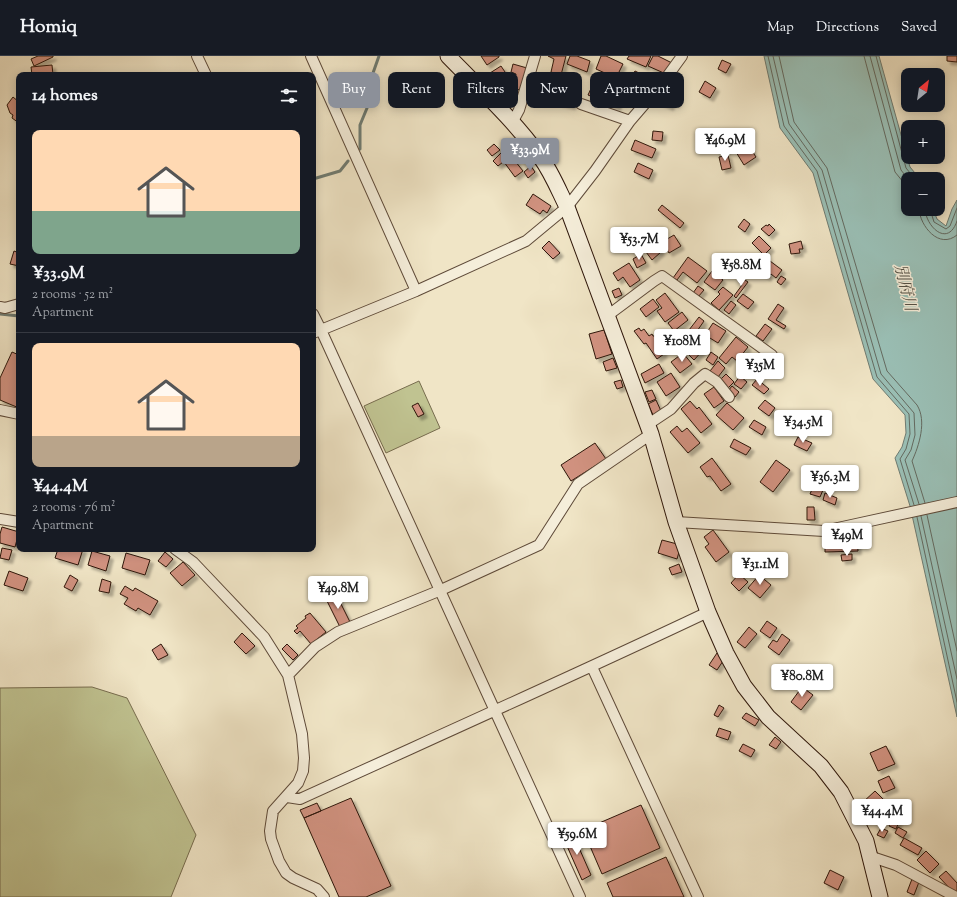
<!DOCTYPE html>
<meta charset="utf-8">
<style>
body{margin:0;font-family:"Sorts Mill Goudy","Noto Serif JP",serif;background:#242831;color:#f1f3f6;height:100vh;display:flex;flex-direction:column;font-size:15px;white-space:nowrap}
*{box-sizing:border-box;margin:0}
p{font-size:13px;color:#9ea1a6}
.icon{flex:none;width:22px;height:22px;fill:none;stroke:currentColor;stroke-width:2;stroke-linecap:round;stroke-linejoin:round}
.map{position:relative;flex:1;overflow:hidden}
.details{position:absolute;left:16px;top:16px;width:300px;height:480px;display:flex;flex-direction:column;background:#171b24;border-radius:8px;box-shadow:0 2px 10px #0003}
.details>*{flex:none}
.guide{position:absolute;left:328px;top:16px;width:380px;height:36px;display:flex;gap:8px}
.needle{width:26px;rotate:30deg}
.controls{position:absolute;left:901px;top:12px;display:grid;gap:8px}
.controls a{display:grid;place-items:center;width:44px;height:44px;border-radius:8px;background:#171b24;box-shadow:0 2px 10px #0003;font-size:20px}
.price{position:absolute;translate:-50% -34px;padding:0 9px;border-radius:4px;background:#fff;color:#222;font-size:13px;line-height:26px;filter:drop-shadow(0 1px 2px #0008)}
.price::after{content:'';position:absolute;left:50%;top:24px;width:12px;height:9px;margin-left:-6px;background:inherit;clip-path:polygon(0 0,100% 0,50% 100%)}
.price.on{background:#8c9099;color:#fff}
ul{padding:0;list-style:none}
li{display:grid;align-content:center;gap:8px;height:212px;padding:0 16px}
li+li{border-top:1px solid #363941}
li span{display:grid;place-items:center;height:124px;border-radius:8px;color:#555}
li>.icon{margin-inline-start:auto}
span .icon{width:72px;height:72px;fill:#fffc;stroke-width:1}
li b{font-size:17px}
h2{display:flex;justify-content:space-between;align-items:center;height:48px;padding:0 16px;font-size:17px}
.pill{padding:0 14px;border-radius:8px;background:#171b24;box-shadow:0 2px 10px #0003;font-size:14px;line-height:36px}
.pill.on{background:#8c9099;color:#fff}
header{display:flex;align-items:center;gap:24px;box-sizing:border-box;height:56px;padding:0 20px;background:#171b24;border-bottom:1px solid #363941}
header strong{font-size:19px}
nav{display:flex;gap:22px;margin-inline-start:auto;font-size:14px}
.map>svg:first-child{display:block}
.green{fill:#c0c391;stroke:#776c4e}
.water{fill:#9abfb5;stroke:#6f7b71}
.lines{fill:none;stroke-linecap:round;stroke-linejoin:round}
.shore{stroke:#646a60;stroke-width:1}
.stream{stroke:#6f7b71;stroke-width:3}
.building{fill:#d19280;stroke:#2e160a;filter:url(#shadow)}
.street-casing{stroke:#5e4a39;stroke-width:12}
.secondary-casing{stroke:#2e160a;stroke-width:17}
.street{stroke:#f5eeda;stroke-width:10}
.secondary{stroke:#f5eeda;stroke-width:15}
.labels{text-anchor:middle;dominant-baseline:central;stroke-width:3;stroke-linejoin:round;paint-order:stroke}
.water-label{font-size:16px;font-style:italic;fill:#545146;stroke:#f5eeda}
</style>
<header>
<strong>Homiq</strong>
<nav><a>Map</a><a>Directions</a><a>Saved</a></nav>
</header>
<div class="map">
<svg width="957" height="841" viewBox="0 0 957 841">
<defs>
<filter id="shadow"><feDropShadow dx="3.5" dy="3.5" stdDeviation="1" flood-color="#0004"/></filter>
</defs>
<rect width="100%" height="100%" fill="#f0e5c6"/>
<filter id="stains"><feTurbulence type="fractalNoise" baseFrequency=".005" numOctaves="4"/><feColorMatrix values="0 0 0 0 .2 0 0 0 0 .09 0 0 0 0 .02 0 0 0 .5 -.17"/></filter>
<radialGradient id="worn" r=".72"><stop offset=".6" stop-color="#630" stop-opacity="0"/><stop offset="1" stop-color="#630" stop-opacity=".3"/></radialGradient>
<path class="green" d="M419,325L440,372L386,397L364,350Z
M92,631L127,642L196,779L171,841H0V632Z"/>
<path class="water" d="M764,0H879L910,111L920,123H908V153H933L937,163L946,170L952,153L957,144V661L910,450L895,402L902,391L906,377L905,359L873,323L813,117L780,72Z"/>
<g class="lines">
<path class="shore" d="M768,0L784,70L817,115L877,321L909,358L910,378L906,393L900,403L914,449
M773,0L789,68L822,114L881,318L914,357L915,379L911,394L905,404L919,448
M779,0L794,66L827,112L887,315L917,349C927,365 919,390 912,405L925,447
M864,0L895,116L908,132
M870,0L901,114L908,123
M876,0L906,112L915,123
M919,153C920,170 939,194 957,179
M925,153C926,171 948,192 957,165
M930,153L934,166L946,173L950,170L957,152
M927,459L957,595
M921,460L957,623
M917,461L957,646"/>
<path class="stream" d="M360,93V69L372,40L373,17L379,0
M313,123L340,115L348,105
M0,258L19,260"/>
</g>
<path class="building" d="M38,0H53V1L34,10L31,3Z
M481,0H499V1L487,9Z
M548,0H566L561,19L551,16L554,3Z
M570,0H577L590,5L587,16L567,8Z
M601,0H606L623,8L616,22L596,13Z
M629,0H651L646,11L627,3Z
M653,0H658L672,7L666,18L648,10Z
M947,0H957V6L947,5Z
M722,4L731,8L726,17L718,13Z
M513,8L527,12L521,35L512,30L516,18L511,16Z
M52,9L53,19H32L31,11Z
M501,10L511,25L499,32L490,17Z
M635,15L645,20L639,32L628,26Z
M646,23L654,27L650,33L643,30Z
M705,25L716,32L710,42L699,36Z
M594,26L627,41L624,47L619,45L617,51L588,39Z
M536,27L555,32L551,43L533,37Z
M561,29L577,34L572,50L556,46Z
M663,36L679,42L676,48L672,47L670,51L659,46Z
M13,41L19,46V67L12,62L13,59L10,57L7,49Z
M653,75L663,76L662,85L652,84Z
M727,77L728,93L717,94L715,78Z
M515,84L522,91L517,96L510,89Z
M635,84L656,93L652,102L631,94Z
M494,88L500,94L492,100L487,94Z
M748,89L756,101L744,109L736,96Z
M502,96L508,102L498,110L493,105Z
M728,99L731,112L722,114L719,101Z
M511,100L523,115L515,121L504,106Z
M638,107L653,114L649,123L634,116Z
M531,110L535,116L528,122L524,116Z
M533,138L551,150L547,157L543,154L540,158L526,149Z
M662,149L684,167L680,172L658,154Z
M744,163L750,168L745,176L738,171Z
M769,168L775,174L769,180L761,173L766,169L768,170Z
M674,179L681,190L669,197L662,186Z
M759,180L771,192L764,199L752,187Z
M549,185L560,197L553,203L542,192Z
M801,185L803,193H799L800,197L791,198L789,188Z
M655,188L661,196L652,204L646,196Z
M14,195L19,197V210L10,208Z
M641,198L646,207L637,212L633,203Z
M688,201L707,215L697,227L683,216L677,224L673,222Z
M766,202L782,214L776,222L771,218L767,222L757,214Z
M629,207L640,224L630,231L623,221L618,225L613,217Z
M712,215L723,224L715,234L704,226Z
M781,220L786,223L781,229L777,226Z
M742,222L748,226L736,242L734,240L742,229L739,227Z
M698,230L704,234L698,241L693,237Z
M723,231L733,239L719,254L711,247L720,238L718,236Z
M619,232L622,239L615,242L612,235Z
M665,237L679,256L665,266L657,255L662,252L656,244Z
M743,238L754,246L748,253L737,245Z
M653,243L659,251L646,261L640,253Z
M731,245L736,249L729,258L724,254Z
M778,248L784,252L776,264L786,270L784,273L768,263Z
M682,256L688,264L674,275L668,267Z
M699,261L704,265L695,278L689,274Z
M713,267L726,275L718,287L705,279Z
M765,268L772,273L763,285L756,280Z
M639,272L641,275L644,273L649,280L652,278L653,280H656L665,293L662,294L664,298L657,303L646,287L644,288L634,275Z
M604,274L612,298L596,303L589,278Z
M736,281L748,291L737,305L732,301L726,308L719,302Z
M696,285L704,293L694,304L685,295Z
M12,296L19,299V352L0,344V322Z
M711,296L718,301L713,309L706,304Z
M683,297L692,308L680,317L671,306Z
M613,302L617,312L606,315L603,306Z
M718,305L725,312L718,321L710,315Z
M659,308L664,317L645,327L641,318Z
M671,317L680,331L666,340L657,326Z
M726,318L734,326L728,332L720,324Z
M740,320L747,326L741,333L734,328Z
M757,323L769,333L764,338L752,329Z
M621,324L623,331L617,333L614,326Z
M732,330L739,336L735,341L728,335Z
M714,331L724,345L714,352L704,338Z
M652,334L656,343L649,346L645,336Z
M656,344L661,355L653,359L648,348Z
M765,344L775,352L769,360L758,352Z
M690,345L697,353L699,351L712,368L701,377L681,353Z
M418,347L424,358L418,361L412,350Z
M727,347L744,362L733,374L716,359Z
M754,364L766,371L762,379L749,371Z
M677,370L682,376L687,372L700,387L688,397L670,376Z
M798,381L812,387L807,395L794,389Z
M734,383L751,392L746,399L730,391Z
M595,387L606,403L571,425L561,409Z
M712,402L731,428L721,435L710,420L707,421L700,411Z
M776,404L790,414L773,436L760,426Z
M813,431L823,434L820,441L810,438Z
M825,437L837,442L835,449L823,444Z
M807,451H814L815,464H807Z
M2,471L19,476L15,491L0,487V478Z
M713,474L729,496L716,506L705,491L709,488L704,481Z
M857,483L858,495L825,496V485Z
M662,484L681,489L677,503L658,497Z
M2,492L12,494L9,504L0,502Z
M58,493H83L78,509L55,502Z
M92,495L110,500L106,515L88,509Z
M165,496L173,503L166,511L158,505Z
M126,497L150,504L145,519L122,512Z
M852,498V504L842,505L841,499Z
M183,506L195,519L182,530L170,517Z
M679,508L682,516L672,519L669,512Z
M9,515L28,522L23,535L4,529Z
M739,518L748,526L739,535L731,527Z
M70,519L78,524L72,535L64,531Z
M759,519L771,529L760,542L748,532Z
M102,523L111,526L109,537L99,535Z
M125,530L133,535L135,532L158,545L150,559L138,552L136,555L124,548L128,542L120,538Z
M336,538L350,566L340,571L326,543Z
M310,557L326,576L311,588L300,575L297,578L294,575L298,572L296,570L306,562L305,560Z
M767,565L777,572L770,582L760,575Z
M749,571L757,578L745,592L737,586Z
M242,577L255,590L246,598L234,586Z
M782,578L790,584L779,599L768,591L773,584L777,586Z
M161,588L168,599L158,604L152,594Z
M287,588L298,599L293,604L282,593Z
M717,597L725,602L717,614L709,609Z
M802,631L813,639L801,654L791,646Z
M719,649L724,652L718,661L714,659Z
M746,657L759,664L755,670L742,662Z
M719,672L731,676L728,684L716,680Z
M775,681L781,686L776,693L769,689Z
M743,688L755,694L751,701L739,695Z
M886,690L895,708L878,715L870,697Z
M889,720L895,732L883,737L878,725Z
M875,735L887,747L875,760L862,747Z
M351,742L391,830L366,841H339L304,762Z
M317,747L321,755L304,762L300,754Z
M641,749L660,792L602,818L583,774Z
M893,763L899,766L896,773L889,770Z
M898,771L907,776L903,782L895,777Z
M881,772L888,775L884,782L877,779Z
M572,776L591,819L582,824L563,781Z
M904,782L922,792L918,799L900,789Z
M926,795L939,808L930,817L917,804Z
M666,801L684,841H613L607,827Z
M830,814L844,821L838,834L824,827Z
M946,815L957,827V836L955,838L939,821Z
M912,823L919,826L914,839L907,836Z"/>
<g class="lines">
<g class="street-casing">
<path id="street" d="M197,0L206,19
M311,0L416,235
M581,48L630,65
M512,67L519,54L535,0
M0,251L5,252L19,248
M313,258L321,274L313,277
M607,260L654,225L662,220L772,299
M0,354L19,358
M647,369L671,353L694,327L705,318L717,326L729,341
M0,463L19,466
M676,466L824,475L957,446
M175,493L193,506L264,581L288,619L302,678L304,702L303,715L298,727L273,755L270,775L271,783L279,805L286,817L293,822L317,833L324,841
M592,611L698,841
M288,619L315,591L338,576L441,534L539,489L578,428L651,378
M287,741L300,743C436,681 573,620 708,556
M869,800L896,809L956,841
M580,841L321,274L416,235L526,185L567,151L595,115L630,65L661,29L682,0"/>
</g>
<g class="secondary-casing">
<path id="secondary" d="M448,0C480,33 515,65 541,102C552,117 559,135 567,151L651,378L676,466L708,556L726,597L744,630L768,661L821,710L841,736L866,785L880,841"/>
</g>
<use href="#street" class="street"/>
<use href="#secondary" class="secondary"/>
</g>
<g class="labels">
<g class="water-label">
<text transform="translate(904 232) rotate(76)">別府川</text>
</g>
</g>
<rect width="100%" height="100%" filter="url(#stains)"/>
<rect width="100%" height="100%" fill="url(#worn)"/>
</svg>
<div class="controls">
<a><svg class="needle" viewBox="-14 -14 28 28"><path d="M0-13l5 13h-10z" fill="#e53935"/><path d="M0 13l5-13h-10z" fill="#9ea1a6"/></svg></a>
<a>+</a>
<a>−</a>
</div>
<b class="price" style="left:725px;top:106px">¥46.9M</b>
<b class="price on" style="left:530px;top:116px">¥33.9M</b>
<b class="price" style="left:639px;top:205px">¥53.7M</b>
<b class="price" style="left:741px;top:231px">¥58.8M</b>
<b class="price" style="left:682px;top:307px">¥108M</b>
<b class="price" style="left:760px;top:331px">¥35M</b>
<b class="price" style="left:803px;top:388px">¥34.5M</b>
<b class="price" style="left:830px;top:443px">¥36.3M</b>
<b class="price" style="left:847px;top:501px">¥49M</b>
<b class="price" style="left:760px;top:530px">¥31.1M</b>
<b class="price" style="left:338px;top:554px">¥49.8M</b>
<b class="price" style="left:802px;top:642px">¥80.8M</b>
<b class="price" style="left:882px;top:777px">¥44.4M</b>
<b class="price" style="left:577px;top:800px">¥59.6M</b>
<div class="guide">
<a class="pill on">Buy</a>
<a class="pill">Rent</a>
<a class="pill">Filters</a>
<a class="pill">New</a>
<a class="pill">Apartment</a>
</div>
<section class="details">
<h2>14 homes<svg class="icon" aria-label="filters" viewBox="0 0 24 24"><path d="M4 7h16M4 17h16"/><circle cx="9" cy="7" r="2"/><circle cx="15" cy="17" r="2"/></svg></h2>
<ul>
<li><span style="background:linear-gradient(#ffd9b3 65%,#7fa58c 0)"><svg class="icon" aria-label="home" viewBox="0 0 24 24"><path d="M3 11l9-7 9 7M6 9v11h12V9"/></svg></span><div><b>¥33.9M</b><p>2 rooms · 52 m²</p><p>Apartment</p></div></li>
<li><span style="background:linear-gradient(#ffd9b3 75%,#b9a48a 0)"><svg class="icon" aria-label="home" viewBox="0 0 24 24"><path d="M3 11l9-7 9 7M6 9v11h12V9"/></svg></span><div><b>¥44.4M</b><p>2 rooms · 76 m²</p><p>Apartment</p></div></li>
</ul>
</section>
</div>
